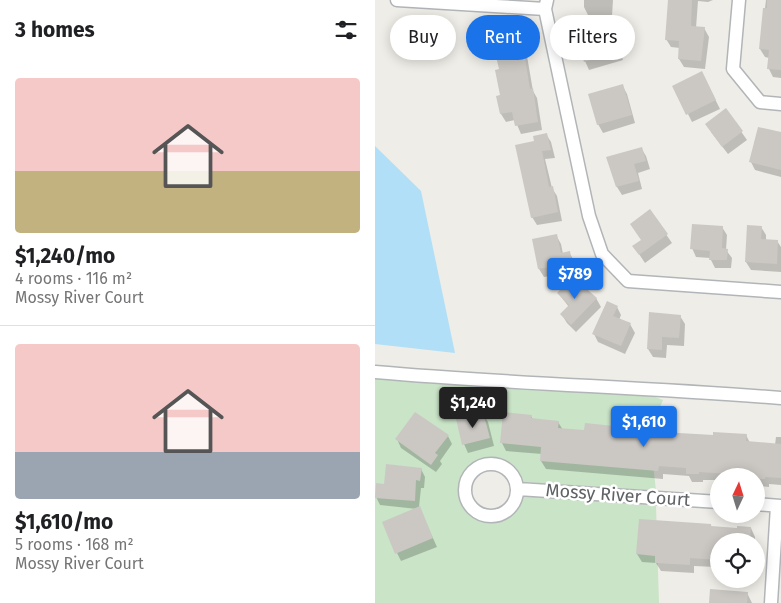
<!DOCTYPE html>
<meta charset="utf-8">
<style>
body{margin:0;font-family:"Fira Sans",sans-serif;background:#f2f2f2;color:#202124;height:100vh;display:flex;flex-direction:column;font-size:19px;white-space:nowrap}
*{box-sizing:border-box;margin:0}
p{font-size:16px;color:#757577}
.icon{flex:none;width:28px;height:28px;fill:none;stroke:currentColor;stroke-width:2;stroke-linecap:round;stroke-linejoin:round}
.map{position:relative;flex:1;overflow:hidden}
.sheet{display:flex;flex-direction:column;background:#fff;width:375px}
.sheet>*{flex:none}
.top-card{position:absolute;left:15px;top:15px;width:315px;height:45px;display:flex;gap:10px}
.needle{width:32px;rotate:4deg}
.tools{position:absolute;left:335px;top:468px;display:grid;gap:10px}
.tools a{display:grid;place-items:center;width:55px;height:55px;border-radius:50%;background:#fff;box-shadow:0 2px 12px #0003;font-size:25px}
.price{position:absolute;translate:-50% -42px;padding:0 11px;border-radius:5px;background:#1a73e8;color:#fff;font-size:16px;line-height:32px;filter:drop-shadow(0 1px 2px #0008)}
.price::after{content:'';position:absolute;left:50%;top:30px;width:15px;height:11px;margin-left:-8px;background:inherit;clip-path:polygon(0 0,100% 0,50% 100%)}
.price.current{background:#222;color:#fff}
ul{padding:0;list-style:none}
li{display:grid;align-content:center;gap:10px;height:265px;padding:0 15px}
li+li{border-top:1px solid #e0e0e0}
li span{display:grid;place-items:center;height:155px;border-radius:5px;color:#555}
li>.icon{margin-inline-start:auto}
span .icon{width:90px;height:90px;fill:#fffc;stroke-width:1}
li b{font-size:21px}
h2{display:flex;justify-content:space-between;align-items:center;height:60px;padding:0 15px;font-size:21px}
.pill{padding:0 18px;border-radius:22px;background:#fff;box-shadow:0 2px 12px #0003;font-size:18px;line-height:45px}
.pill.current{background:#1a73e8;color:#fff}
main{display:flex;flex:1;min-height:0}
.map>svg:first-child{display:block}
.green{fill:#cae4c7}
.water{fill:#b0dff7}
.shadow{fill:#0003}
.building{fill:#cbc8c4}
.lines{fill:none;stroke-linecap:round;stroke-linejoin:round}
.minor-casing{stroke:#b2b5b8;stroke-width:15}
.minor{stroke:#fff;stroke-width:12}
.labels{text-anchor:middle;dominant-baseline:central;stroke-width:5;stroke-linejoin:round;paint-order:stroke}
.street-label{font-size:18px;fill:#5f6366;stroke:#fff}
</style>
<main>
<section class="sheet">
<h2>3 homes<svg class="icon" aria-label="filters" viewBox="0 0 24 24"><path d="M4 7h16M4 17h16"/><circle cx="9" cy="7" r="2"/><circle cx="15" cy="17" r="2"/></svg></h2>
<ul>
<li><span style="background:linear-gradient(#f6c9c9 60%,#c2b280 0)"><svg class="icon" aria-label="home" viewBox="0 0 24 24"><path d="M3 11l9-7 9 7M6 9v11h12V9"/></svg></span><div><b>$1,240/mo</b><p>4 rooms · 116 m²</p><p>Mossy River Court</p></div></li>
<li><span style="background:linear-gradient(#f6c9c9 70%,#9aa5b1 0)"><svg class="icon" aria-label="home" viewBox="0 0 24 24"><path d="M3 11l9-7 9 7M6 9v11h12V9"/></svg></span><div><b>$1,610/mo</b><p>5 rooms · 168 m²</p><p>Mossy River Court</p></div></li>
</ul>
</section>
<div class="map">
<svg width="406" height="603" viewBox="0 0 406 603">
<rect width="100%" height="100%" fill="#efede7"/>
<path class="green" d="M0,374L264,391L288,400L280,419L276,445L281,491L148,482C135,436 68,462 87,504C91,512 98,518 107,521C126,527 144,514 148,496L281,505L284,603H0Z"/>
<path class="water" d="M0,146L46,191L80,353L0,344Z"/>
<path class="shadow" d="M209,0H238L237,16L213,15L209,7Z
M294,0H338L333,2L323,1L321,28H329L334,37L330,69L309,67L304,59L305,48L296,47L291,39Z
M391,0H406V78L398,77L394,69V58L390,57L385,49Z
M223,26L230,42L240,39L244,46H242L245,58L247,57L248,60L214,70L210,61Z
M147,42L151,50L158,91L162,98L167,130L146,134L140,120L131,122L126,114L125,70Z
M331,81L345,109L317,122L313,114Z
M247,85L252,94L260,123L228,133L223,124Z
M351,110L372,140L353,154L336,132Z
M171,134L176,142L180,158L170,159L177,188L182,196L187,221L162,225L157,217L160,142Z
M406,140V177L380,170L376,162Z
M266,148L271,156L275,169L263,173L267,189L247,195L242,187L233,158Z
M275,211L297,243L270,263L264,254Z
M347,227L352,235L351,250L357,258L356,268H340L335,258L321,257L317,248Z
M386,227L391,235V240L402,241L406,247V272L376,270L371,262Z
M181,235L186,244L188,254L194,252L199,261L201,271L169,277L164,269Z
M183,293L221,298L226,307L201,332L192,323L187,315L194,307Z
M242,307L246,315L244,320L255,324L260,333L250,354L223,342L219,334Z
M305,316L310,324L309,346L292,345L291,358L278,357L273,349Z
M108,414L113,422L119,446L93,453L89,444Z
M156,416L158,420L183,422L188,430L339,436L371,435L375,443L400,445L401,437H406V485L394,484V487L383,486L381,485V476H344V480H328V482H317L314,476L288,474V479L171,469L166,461L167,454L131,451L127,443Z
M73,436L77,444L65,461L67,464L61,472L26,448L22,439Z
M46,469L50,477L49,488H46L44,507L62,547L26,561L22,553L42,509L5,505L1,497L10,485Z
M336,525L337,528H376L380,537V541H344V574L341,567L319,566V573L286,571L281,563L267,562L262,554Z
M372,593L377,603H335Z"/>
<path class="building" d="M293,0H317L316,26L330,27L326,61L303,59L304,41L290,40Z
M392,0H406V70L392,69L394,50L384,49L388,8H392Z
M223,24L228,41L240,37L245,52L209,62L200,31Z
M147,40L155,89L158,88L163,122L140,126L137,112L125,114L121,96L125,95L120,70L124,69L119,48Z
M327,71L341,100L311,115L297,86Z
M248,84L257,115L222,125L213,94Z
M351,108L368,131L347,147L330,124Z
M383,127L406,132V170L374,162Z
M172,133L176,150L167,151L174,187L178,186L183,212L156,218L140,145L159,141L158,136Z
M267,147L271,161L259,164L264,181L241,187L231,157Z
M275,209L293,234L264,255L257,246L266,240L255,224Z
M317,224L348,226L347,248L353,249L352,260H334L335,251L315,249Z
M372,225L387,226L386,239L403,240L402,264L370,262Z
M182,234L186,253L195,251L197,263L163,269L157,239Z
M198,277L222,298L196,325L185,314L194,305L182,293Z
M232,301L243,306L238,316L256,323L246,346L217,334Z
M274,312L306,315L304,338L287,337V350L272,349Z
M40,412L74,435L60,453L63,455L56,465L20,439Z
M108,412L115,438L87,445L81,419Z
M128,412L157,415L156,418L184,421L183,428L209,430L210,423L287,431V432L338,435V432L372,434L371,441L406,444V478L390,477V479H381V476H357V474L324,472V474H311V468L284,466L283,471L165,461L166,447L125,443Z
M11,464L47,468L45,481L41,480L40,501L0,498L1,483L9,484Z
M45,506L58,538L20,554L7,522Z
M264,519L336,524V526L362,528V526L376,527L375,541H344V560L315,558V565L280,563V556L261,554Z
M335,589L373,592L372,603H334Z"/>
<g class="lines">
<g class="minor-casing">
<path id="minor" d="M22,0L170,9
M172,0L170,9L214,216L227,254L253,281L406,292
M364,0L358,69L385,102L406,104
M0,372C135,384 271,387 406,398
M90 490a26 26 0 1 1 52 0a26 26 0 1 1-52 0Z
M143,489L344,502
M381,504L406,506
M396,603L402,506"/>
</g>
<use href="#minor" class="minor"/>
</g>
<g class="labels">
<g class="street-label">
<text transform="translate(243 495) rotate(4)">Mossy River Court</text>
</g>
</g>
</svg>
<div class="tools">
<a><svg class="needle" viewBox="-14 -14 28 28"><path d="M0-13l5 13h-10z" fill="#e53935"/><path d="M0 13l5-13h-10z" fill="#757577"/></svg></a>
<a><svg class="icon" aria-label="locate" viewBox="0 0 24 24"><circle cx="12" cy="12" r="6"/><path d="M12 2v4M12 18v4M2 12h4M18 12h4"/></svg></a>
</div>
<b class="price" style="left:200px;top:300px">$789</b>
<b class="price current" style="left:98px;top:429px">$1,240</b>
<b class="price" style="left:269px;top:448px">$1,610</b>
<div class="top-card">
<a class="pill">Buy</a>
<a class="pill current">Rent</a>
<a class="pill">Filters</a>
</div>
</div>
</main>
